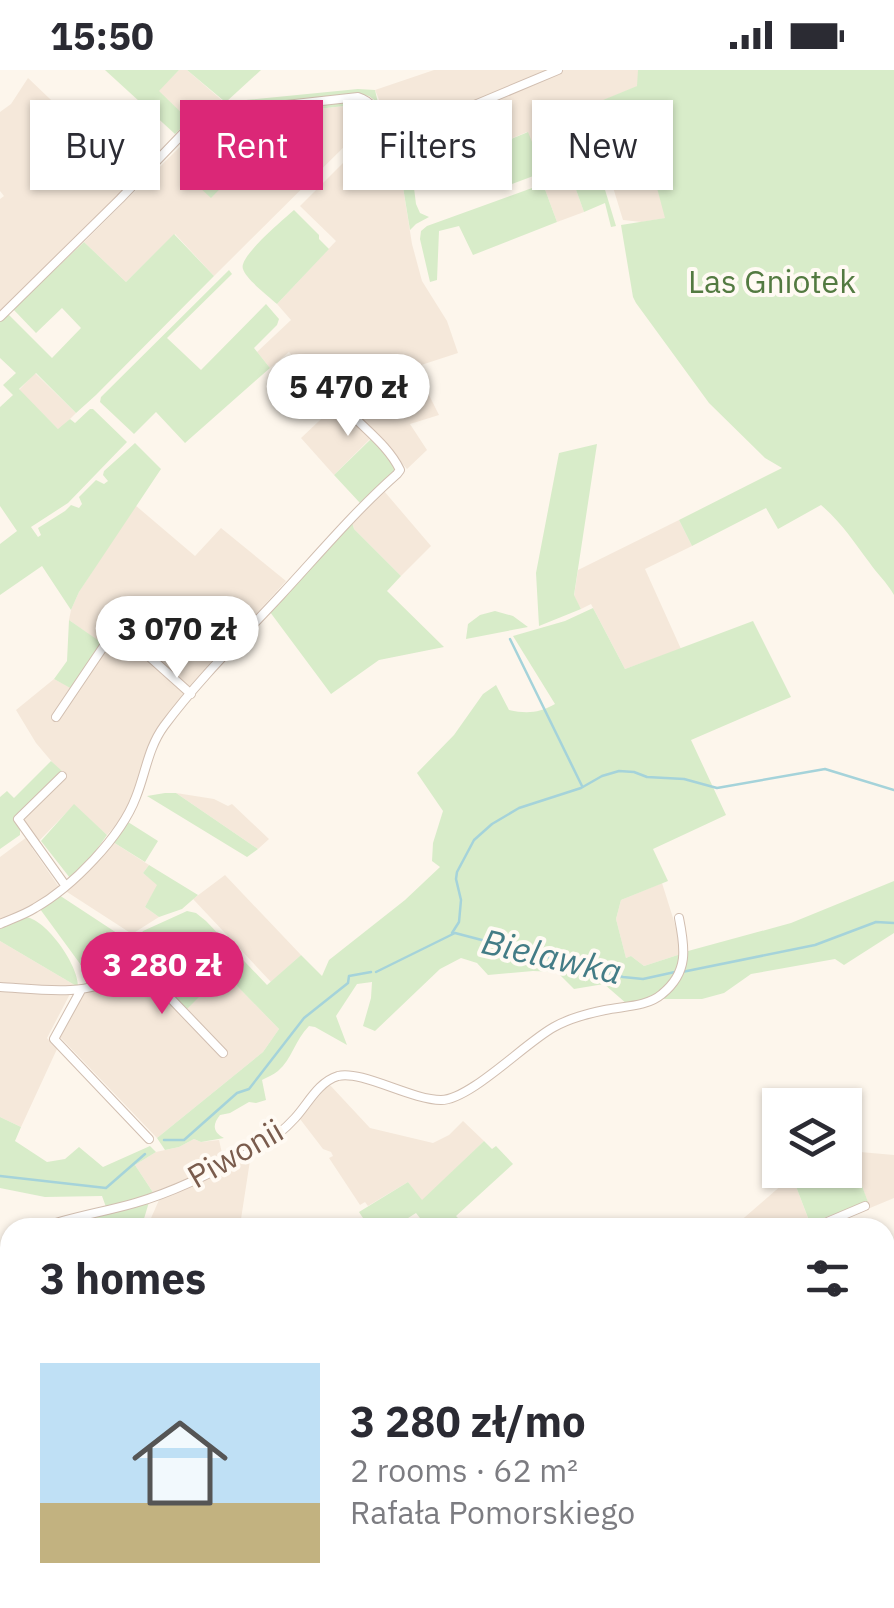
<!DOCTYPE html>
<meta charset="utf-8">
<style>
body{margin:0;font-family:"IBM Plex Sans",sans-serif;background:#f7f7f7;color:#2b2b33;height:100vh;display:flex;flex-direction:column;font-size:38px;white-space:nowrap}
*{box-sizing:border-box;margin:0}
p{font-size:32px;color:#7c7c81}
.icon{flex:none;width:55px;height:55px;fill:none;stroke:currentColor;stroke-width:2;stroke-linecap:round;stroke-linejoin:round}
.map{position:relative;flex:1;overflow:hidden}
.sheet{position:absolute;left:0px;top:1148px;width:895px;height:392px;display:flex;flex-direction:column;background:#fff;border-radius:30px 30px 0 0;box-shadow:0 2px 8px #0004}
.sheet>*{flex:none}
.guide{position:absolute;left:30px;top:30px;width:835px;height:90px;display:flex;gap:20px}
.controls{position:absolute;left:762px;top:1018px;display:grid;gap:20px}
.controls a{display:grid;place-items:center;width:100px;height:100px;border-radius:0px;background:#fff;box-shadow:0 2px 8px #0004;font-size:50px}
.price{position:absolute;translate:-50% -85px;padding:0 22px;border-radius:35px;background:#fff;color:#222;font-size:32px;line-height:65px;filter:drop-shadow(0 2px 5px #0008)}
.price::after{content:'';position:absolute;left:50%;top:60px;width:30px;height:22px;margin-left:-15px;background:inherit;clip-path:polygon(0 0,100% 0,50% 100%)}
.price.on{background:#db2777;color:#fff}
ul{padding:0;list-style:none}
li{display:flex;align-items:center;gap:30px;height:250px;padding:0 40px}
li span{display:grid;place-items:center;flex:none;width:280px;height:200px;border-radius:0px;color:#555}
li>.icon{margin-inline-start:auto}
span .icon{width:120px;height:120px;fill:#fffc;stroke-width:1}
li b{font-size:42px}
h2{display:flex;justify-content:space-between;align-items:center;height:120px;padding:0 40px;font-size:42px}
.tag{padding:0 35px;border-radius:0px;background:#fff;box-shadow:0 2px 8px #0004;font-size:35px;line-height:90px}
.tag.on{background:#db2777;color:#fff}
.status{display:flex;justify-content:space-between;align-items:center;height:70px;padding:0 50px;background:#fff;direction:ltr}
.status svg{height:28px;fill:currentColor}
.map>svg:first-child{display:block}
.residential{fill:#f5e8da}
.green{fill:#d8ecc9}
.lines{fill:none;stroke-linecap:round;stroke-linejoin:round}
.stream{stroke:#a5d3da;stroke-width:2.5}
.minor-casing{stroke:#d1beb0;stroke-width:10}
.minor{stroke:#fff;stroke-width:8}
.labels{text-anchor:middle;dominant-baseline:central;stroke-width:8;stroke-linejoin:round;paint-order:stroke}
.park-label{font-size:32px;fill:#537a41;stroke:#fffaf3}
.street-label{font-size:32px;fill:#7a5c4d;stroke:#fffaf3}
.water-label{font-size:35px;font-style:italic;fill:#437c86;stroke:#fffaf3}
</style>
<div class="status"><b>15:50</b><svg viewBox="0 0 49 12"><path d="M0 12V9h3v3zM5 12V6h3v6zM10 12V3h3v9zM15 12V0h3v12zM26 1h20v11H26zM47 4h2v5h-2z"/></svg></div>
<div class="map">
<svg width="894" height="1538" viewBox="0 0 894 1538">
<rect width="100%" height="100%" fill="#fdf6ec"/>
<path class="residential" d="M179,0H187L224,32L217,39L189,50L158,21Z
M434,0H638V16L553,51L569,92L544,102L527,62L413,110L375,20Z
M28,8L134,109L0,243V129L4,126L0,121V42L11,34Z
M363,34L371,50L214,206L175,164L126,212L84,172L204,53L241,48L242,52L188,106L262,76L279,92L296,75L279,60L298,41Z
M377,59L402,111L412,174L422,211L447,251L458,283L415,297L439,345L410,354L427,380L407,399L375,364L334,405L301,368L336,335L289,282L270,298L257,282L291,250L277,234L336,171L300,136Z
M639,64L653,103L666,148L642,152L623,150L601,78Z
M570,103L584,142L557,152L543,114Z
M35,303L76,343L59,360L19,320Z
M384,421L431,476L401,506L354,459L352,452Z
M135,435L195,486L221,458L286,511L188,619L162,655L146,681L134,723L123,747L107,765L74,735L32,778L59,817L33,836L0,851V787L31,764L24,753L25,747L67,705L58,699L36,673L16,640L54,609L73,619L101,573L69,550L71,540L79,522Z
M679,450L692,476L645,499L681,579L625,599L591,534L581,539L574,526L578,500Z
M176,723L214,729L228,736L232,734L269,769L258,779Z
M113,772L149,795L143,803L158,815L145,837L159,847L132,864L64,820Z
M225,805L301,885L271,912L193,829Z
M662,813L684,883L644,896L631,886L626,888L616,849L621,830Z
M0,871L78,917L0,913Z
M200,878L279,959L263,982L157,1068L60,967L84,923L116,912L127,890H131L181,943L205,921L181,896Z
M0,918L71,922L47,968L57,979L21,1057L0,1047Z
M329,1014L370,1058L433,1073L449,1065L463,1051L484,1071L422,1131L408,1112L368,1136L365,1132L360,1135L329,1088L333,1086L331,1082L323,1079L300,1049Z
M194,1069L201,1072L219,1070L224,1092L154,1124L135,1095L156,1082L179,1077Z
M849,1081L894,1085V1128L870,1138Z
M251,1084L241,1149L231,1157L154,1158L148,1155L159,1130Z
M792,1106L811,1156L730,1158L745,1147Z
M8,1220L10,1221V1460L2,1472L0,1471V1234Z
M885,1379L894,1385V1538H789L780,1530H885Z
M261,1530H535L541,1538H257Z"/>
<path class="green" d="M105,0H179L159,21L189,50L175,64Z
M187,0H261L226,32L358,19L375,20L378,33L369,26L356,24L217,39L224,31Z
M638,0H894V525C886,511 877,504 869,492C854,472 841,452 821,435L778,459L766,438L692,476L679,450L782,398L765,388L709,333L636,233L633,227L621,155L665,148L653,103L638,65L602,78L606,95L590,85L569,92L552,51L637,16Z
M352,31C364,31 368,36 374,45L373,49L371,50L363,34L298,41L280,59L296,75L278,92L262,76L211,128L187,106L242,52L241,48L204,53L210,49L250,42V47L241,57L249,66L256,59L252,53L260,41Z
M528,62L544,102L499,119L484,80Z
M398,76L413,110L416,134L420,143L429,147L416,154L410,160L402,111L388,81Z
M591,97L599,100L616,156L611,157L605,133L584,142L570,103Z
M543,114L557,152L473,185L459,156L439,161L437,210L430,212L420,169L421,161L427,156Z
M294,140L319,165V169L329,179L277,234C268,226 246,209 243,199C238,187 283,150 294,140Z
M174,164L214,206L96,325L76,343L36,303L19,319L58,359L70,349L75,353L90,339H93L127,372L68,433L31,457L38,467L41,465L38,458L65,441L71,435L79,438L82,434L79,427L96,410L104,414L108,411L103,405L104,401L135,373L161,399L79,522L71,540L42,496L0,525V474L17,461L0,436V337L13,325L3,315L16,303L0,288V251L8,244L52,288L81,258L62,238L36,263L13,239L84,172L126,212Z
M229,200L232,204L167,268L201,300L266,234L279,249L277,255L254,278L270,298L185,373L156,342L134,364L100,332L101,327Z
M371,369L380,375L396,398L394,402L360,433L334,405Z
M597,374L574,525L581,539L539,556L536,503L559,383Z
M352,452L354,459L401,506L387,521L444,577L379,590L331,624L270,542Z
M593,538L625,599L753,551L791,627L691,670L726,745L653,779L668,811L621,830L616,849L626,888L631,886L644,896L684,883C669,919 666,926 627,934L604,914L574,919L557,902L533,901L488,905L477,893L461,888L440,899L375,961L363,956L371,928L372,912L357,914L336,946L347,975L315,957L309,956C295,970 292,989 278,1001C273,1005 267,1007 262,1010L266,1030L256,1033L249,1032L230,1043L220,1045C212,1055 213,1062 224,1068L201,1072L194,1069L179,1077L165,1080L157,1068L263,982L279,959L200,878L162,915L139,892L131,878L143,861L187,841L196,843L206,851L267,915L301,885L322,906L329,890L405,830L440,797L432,791L433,773L443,741L417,703L454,665L483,624L496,615L509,640C527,644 539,643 555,634L513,566L565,551Z
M495,541L513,546L528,557L466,569L468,554L480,545Z
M69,550L102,573L72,619L54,609L67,591Z
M51,691L62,701L14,747L20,759V765L0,779V727L7,721L14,728Z
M165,723H176L258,779L247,787L147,726Z
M74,734L107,765L95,782L70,808L41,771Z
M128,752L158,771L145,792L113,772Z
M149,795L198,825L182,839L159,847L145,837L157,815L143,803Z
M894,811V863L844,895L835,889L751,904L724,923L702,929H658L678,908L688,881L791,853Z
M59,825L126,869C122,890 111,920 86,902L40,839Z
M26,847C47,850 79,896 78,917L0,871V859Z
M185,900L205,921L185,941L165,919Z
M0,1047L21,1057L15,1071L47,1092L65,1089L79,1077L103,1097L150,1076L156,1082L135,1095L154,1124L106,1137L102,1126L45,1127L0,1118Z
M484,1071L492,1079L496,1076L513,1094L456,1146L462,1152L456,1157H427L416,1143L394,1157H369L359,1142L408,1112L422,1130Z
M845,1081H849L868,1132L810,1153L792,1106L800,1100H845Z
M149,1132L143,1152L154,1157L49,1158Z
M553,1530H666L675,1538H542Z"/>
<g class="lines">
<path class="stream" d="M510,569L582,716
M452,863L459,852L461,830L456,809L457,802L474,770L492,754L519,738L581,718L602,706L619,701L634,702L647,707L684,709L717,718L825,699L894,720
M376,902L455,863L623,907L643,909L675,902
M682,902L815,875L876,852L894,853
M164,1070H184L237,1023L249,1019L304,948L348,913L349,906L371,902
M0,1106L106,1118L145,1084"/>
<g class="minor-casing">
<path id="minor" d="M0,247L120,129L194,52L213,43L358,27C380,34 378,54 391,70L558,0
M56,647L114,561L124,564L191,624
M62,706L18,749L65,815
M0,854C11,849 24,845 35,838C72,817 121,767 136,727C146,702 148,678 164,656C199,609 241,568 281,525C319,484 355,441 397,404L400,400C385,369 351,351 333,322
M0,917C28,918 91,928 112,907C118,902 121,892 124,886L129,885L223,983
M81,920L54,969L149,1069
M40,1158C71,1147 104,1142 135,1133C177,1121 222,1098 260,1076C273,1069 285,1059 295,1048C308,1034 318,1012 338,1006C362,1000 411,1030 441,1030C470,1030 526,972 554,957C570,948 587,944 605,940C623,936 647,937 662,924C689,902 685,878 679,848
M813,1158L865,1136
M0,1226L10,1207
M885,1382L894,1389
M0,1478L10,1485
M110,1530L152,1538
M533,1538L546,1530"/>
</g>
<use href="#minor" class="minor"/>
</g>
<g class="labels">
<g class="park-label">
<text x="772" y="211">Las Gniotek</text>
</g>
<g class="street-label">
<text transform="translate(235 1083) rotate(-30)">Piwonii</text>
</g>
<g class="water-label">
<text transform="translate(552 886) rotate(13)">Bielawka</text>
</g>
</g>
</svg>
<div class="controls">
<a><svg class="icon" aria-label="layers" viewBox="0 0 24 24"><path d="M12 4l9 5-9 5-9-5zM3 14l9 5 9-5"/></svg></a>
</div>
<b class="price" style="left:348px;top:369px">5 470 zł</b>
<b class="price" style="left:177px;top:611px">3 070 zł</b>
<b class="price on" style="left:162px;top:947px">3 280 zł</b>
<div class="guide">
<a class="tag">Buy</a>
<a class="tag on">Rent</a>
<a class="tag">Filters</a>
<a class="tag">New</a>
</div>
<section class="sheet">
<h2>3 homes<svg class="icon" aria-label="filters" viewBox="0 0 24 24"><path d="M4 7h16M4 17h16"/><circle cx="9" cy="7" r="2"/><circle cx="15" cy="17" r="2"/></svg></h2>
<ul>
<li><span style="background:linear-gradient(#bfe0f5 70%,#c2b280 0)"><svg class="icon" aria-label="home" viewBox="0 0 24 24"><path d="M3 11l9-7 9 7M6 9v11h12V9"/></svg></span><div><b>3 280 zł/mo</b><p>2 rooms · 62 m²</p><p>Rafała Pomorskiego</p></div></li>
</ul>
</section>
</div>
